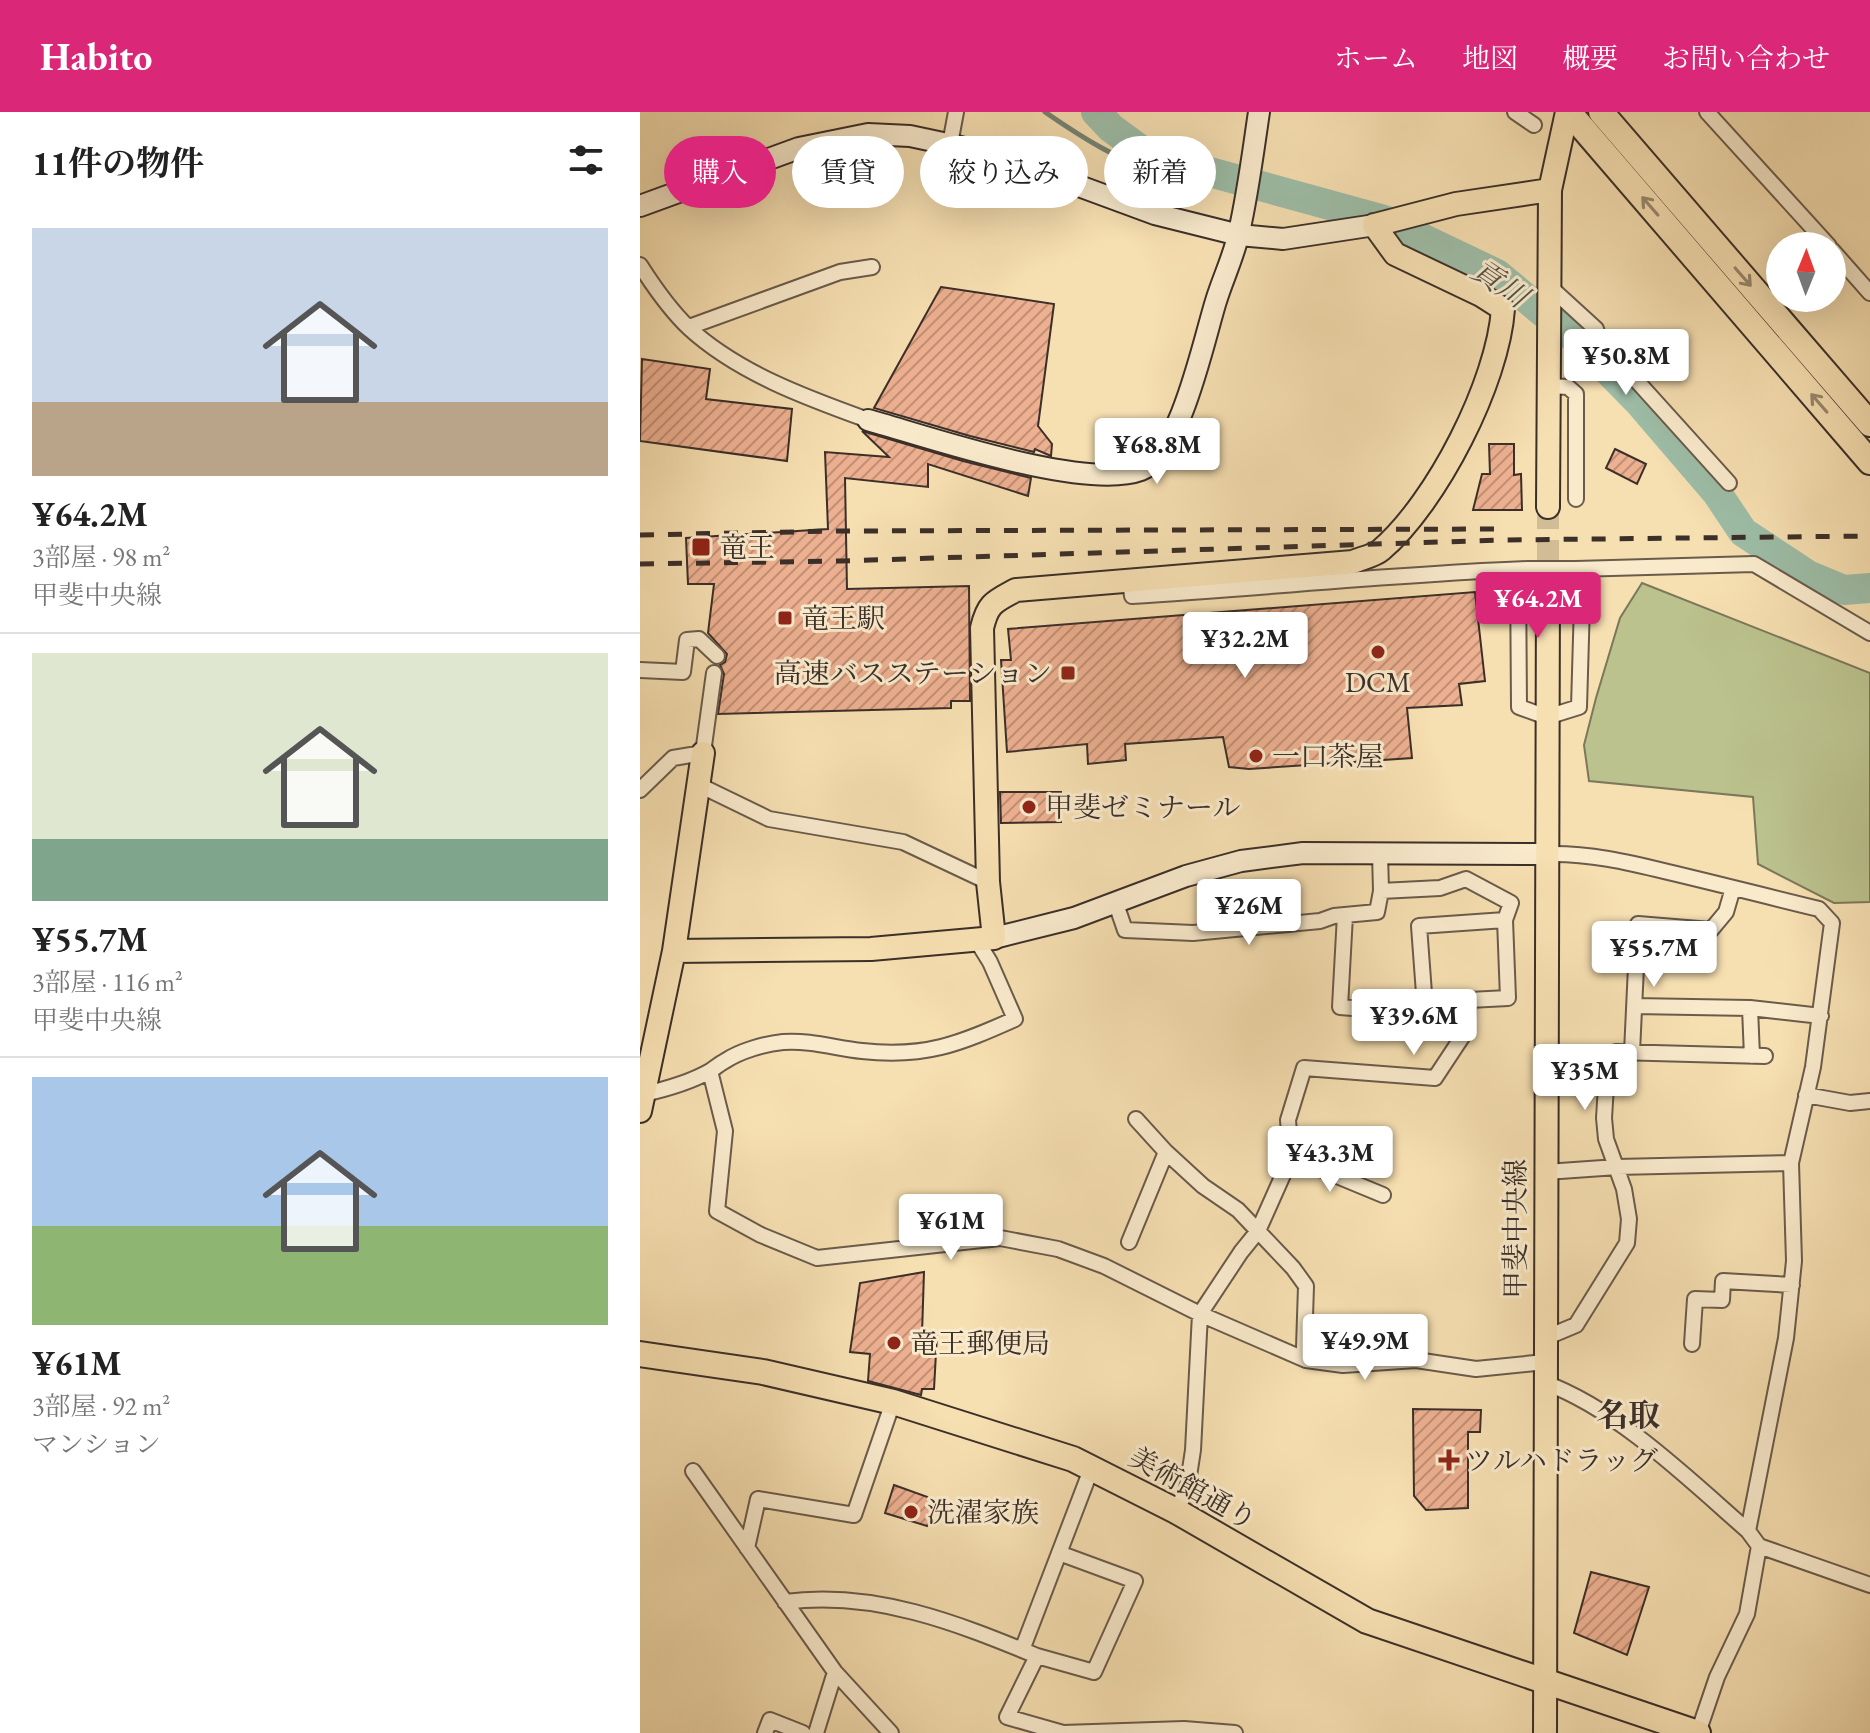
<!DOCTYPE html>
<html lang="ja">
<meta charset="utf-8">
<style>
body{margin:0;font-family:"EB Garamond","Noto Serif JP",serif;background:#f2f2f2;color:#222;height:100vh;display:flex;flex-direction:column;font-size:30px;white-space:nowrap}
*{box-sizing:border-box;margin:0}
p{font-size:26px;color:#767676}
.icon{flex:none;width:44px;height:44px;fill:none;stroke:currentColor;stroke-width:2;stroke-linecap:round;stroke-linejoin:round}
.map{position:relative;flex:1;overflow:hidden}
.drawer{display:flex;flex-direction:column;background:#fff;width:640px}
.drawer>*{flex:none}
.hud{position:absolute;left:24px;top:24px;width:760px;height:72px;display:flex;gap:16px}
.needle{width:52px;rotate:1deg}
.tools{position:absolute;left:1126px;top:120px;display:grid;gap:16px}
.tools a{display:grid;place-items:center;width:80px;height:80px;border-radius:50%;background:#fff;box-shadow:0 8px 32px #0002;font-size:40px}
.price{position:absolute;translate:-50% -68px;padding:0 18px;border-radius:8px;background:#fff;color:#222;font-size:26px;line-height:52px;filter:drop-shadow(0 2px 4px #0008)}
.price::after{content:'';position:absolute;left:50%;top:48px;width:24px;height:18px;margin-left:-12px;background:inherit;clip-path:polygon(0 0,100% 0,50% 100%)}
.price.active{background:#db2777;color:#fff}
ul{padding:0;list-style:none}
li{display:grid;align-content:center;gap:16px;height:424px;padding:0 32px}
li+li{border-top:2px solid #e0e0e0}
li span{display:grid;place-items:center;height:248px;border-radius:0px;color:#555}
li>.icon{margin-inline-start:auto}
span .icon{width:144px;height:144px;fill:#fffc;stroke-width:1}
li b{font-size:34px}
h2{display:flex;justify-content:space-between;align-items:center;height:96px;padding:0 32px;font-size:34px}
.tag{padding:0 28px;border-radius:36px;background:#fff;box-shadow:0 8px 32px #0002;font-size:28px;line-height:72px}
.tag.active{background:#db2777;color:#fff}
header{display:flex;align-items:center;gap:48px;box-sizing:border-box;height:112px;padding:0 40px;background:#db2777;color:#fff}
header strong{font-size:38px}
nav{display:flex;gap:44px;margin-inline-start:auto;font-size:28px}
main{display:flex;flex:1;min-height:0}
.map>svg:first-child{display:block}
.grass{fill:#bbc28d;stroke:#7b785b;stroke-width:2}
.lines{fill:none;stroke-linecap:round;stroke-linejoin:round}
.stream{stroke:#768475;stroke-width:5}
.river{stroke:#9dbda7;stroke-width:30}
.building{fill:url(#building-hatch);stroke:#3b2f29;stroke-width:2}
.primary-tunnel{stroke:#d1bc96;stroke-width:22;stroke-dasharray:22 11;stroke-linecap:butt}
.street-casing{stroke:#6a5b4b;stroke-width:18}
.secondary-casing{stroke:#3b2f29;stroke-width:24}
.primary-casing{stroke:#3b2f29;stroke-width:26}
.highway-casing{stroke:#3b2f29;stroke-width:28}
.street{stroke:#f9eacc;stroke-width:14}
.secondary{stroke:#f9eacc;stroke-width:20}
.primary{stroke:#f6dfb1;stroke-width:22}
.highway{stroke:#f6dfb1;stroke-width:24}
.rail{stroke:#3b2f29;stroke-width:5;stroke-dasharray:14 14;stroke-linecap:butt}
.street-bridge-casing{stroke:#6a5b4b;stroke-width:18;stroke-linecap:butt}
.street-bridge{stroke:#f9eacc;stroke-width:14}
.oneway{stroke:#98876d}
.poi-dot{fill:#8f2418;stroke:#f9eacc;stroke-width:3}
.labels{text-anchor:middle;dominant-baseline:central;stroke-width:6;stroke-linejoin:round;paint-order:stroke}
.poi-label{font-size:28px;fill:#3b2f29;stroke:#f9eacc;text-anchor:start}
.street-label{font-size:28px;fill:#3b2f29;stroke:#f9eacc}
.water-label{font-size:30px;font-style:italic;fill:#545248;stroke:#f9eacc}
.quarter-label{font-size:32px;font-weight:bold;fill:#3b2f29;stroke:#f9eacc}
</style>
<header>
<strong>Habito</strong>
<nav><a>ホーム</a><a>地図</a><a>概要</a><a>お問い合わせ</a></nav>
</header>
<main>
<section class="drawer">
<h2>11件の物件<svg class="icon" aria-label="filters" viewBox="0 0 24 24"><path d="M4 7h16M4 17h16"/><circle cx="9" cy="7" r="2"/><circle cx="15" cy="17" r="2"/></svg></h2>
<ul>
<li><span style="background:linear-gradient(#c9d6e8 70%,#b9a48a 0)"><svg class="icon" aria-label="home" viewBox="0 0 24 24"><path d="M3 11l9-7 9 7M6 9v11h12V9"/></svg></span><div><b>¥64.2M</b><p>3部屋 · 98 m²</p><p>甲斐中央線</p></div></li>
<li><span style="background:linear-gradient(#dfe7d0 75%,#7fa58c 0)"><svg class="icon" aria-label="home" viewBox="0 0 24 24"><path d="M3 11l9-7 9 7M6 9v11h12V9"/></svg></span><div><b>¥55.7M</b><p>3部屋 · 116 m²</p><p>甲斐中央線</p></div></li>
<li><span style="background:linear-gradient(#a9c7e8 60%,#8fb573 0)"><svg class="icon" aria-label="home" viewBox="0 0 24 24"><path d="M3 11l9-7 9 7M6 9v11h12V9"/></svg></span><div><b>¥61M</b><p>3部屋 · 92 m²</p><p>マンション</p></div></li>
</ul>
</section>
<div class="map">
<svg width="1230" height="1621" viewBox="0 0 1230 1621">
<defs>
<pattern id="building-hatch" width="6" height="6" patternUnits="userSpaceOnUse" patternTransform="scale(2)"><rect width="6" height="6" fill="#edb090"/><path d="M-1 1l2-2M0 6l6-6M5 7l2-2" fill="none" stroke="#c19076"/></pattern>
</defs>
<rect width="100%" height="100%" fill="#f6dfb1"/>
<filter id="stains"><feTurbulence type="fractalNoise" baseFrequency=".0025" numOctaves="4"/><feColorMatrix values="0 0 0 0 .2 0 0 0 0 .09 0 0 0 0 .02 0 0 0 .5 -.17"/></filter>
<radialGradient id="worn" r=".72"><stop offset=".6" stop-color="#630" stop-opacity="0"/><stop offset="1" stop-color="#630" stop-opacity=".3"/></radialGradient>
<path class="grass" d="M1002,471L1230,561V790L1194,791L1118,752L1113,685L949,669L944,633L956,586L980,506Z"/>
<g class="lines">
<path class="stream" d="M405,0C441,25 479,49 522,62C546,70 577,69 603,72"/>
<path class="river" d="M456,0L471,16L508,43L744,108L857,162L945,235L999,290L1077,381L1103,420L1168,463L1204,478L1230,476"/>
</g>
<path class="building" d="M301,175L414,192L398,314L412,332L411,344L395,337L394,340L330,324L234,296Z
M2,247L70,257L66,287L152,297L147,349L0,329Z
M222,319L323,349L391,366L388,384L288,352V375L205,366L207,477L329,474L330,589H311V596L78,602L84,562L80,553L85,550L87,542L68,521L74,472H48L46,426L188,417L185,340L249,345Z
M849,332H874V363L881,362L882,398H833L842,362H850Z
M975,337L1006,352L997,372L966,356Z
M835,480L845,569L819,572L822,593L767,596L772,646L609,657L589,655L583,625L485,632L486,648L448,652L447,632L367,640L361,548H371L368,517Z
M360,680H421V710L361,711Z
M284,1160L282,1222L297,1223L294,1277H282L281,1283L228,1269L230,1242L210,1240L220,1171Z
M773,1297L841,1298L840,1320H828V1396L786,1398L774,1384Z
M254,1373L296,1388L287,1414L245,1401Z
M951,1460L1009,1475L987,1543L934,1521Z"/>
<g class="lines">
<path class="primary-tunnel" d="M908,395V469"/>
<g class="street-casing">
<path id="street" d="M875,0L894,13
M1067,0L1189,134
M310,32L316,0
M1192,138L1230,181
M0,153C14,175 30,198 49,216C98,261 167,286 228,308
M910,175L956,217L959,227L1089,371
M49,215L200,160L232,155
M909,274L928,275L936,282V387
M936,457L1114,452L1230,521
M878,458L879,595L907,605L939,595L943,457
M490,469L492,484C624,476 756,462 888,457
M0,558L43,560L47,528L59,527L77,544
M57,672L129,707L263,730L348,770
M0,678L33,646L63,641L74,561
M907,742C949,741 987,750 1028,760C1079,772 1129,785 1179,797L1192,811L1173,955L1151,1051L1154,1149L1146,1226L1108,1419
M475,789L485,818L553,821L680,809L694,804L737,800L741,779L740,741
M705,803L700,895L762,900L829,888
M994,894L1110,896L1181,904
M785,895L779,814L865,808
M1110,896L1112,944
M992,940L998,812L1071,818L1086,800L1093,776
M70,959L85,1019L77,1099L121,1123L177,1146L360,1126L418,1137L464,1154L560,1202L666,1248L703,1253L776,1248L836,1257L905,1250
M0,983C23,978 49,971 70,959C75,956 79,952 85,949C100,939 124,932 143,930C170,928 195,936 222,939C285,946 319,932 375,907L350,850L337,829
M1166,983L1210,991L1230,989
M496,1007L526,1040L563,1074L598,1098L653,1156L666,1174L664,1236L666,1248
M651,1045L743,1083
M906,1060L977,1055L1151,1051
M489,1130L526,1040
M905,1226L936,1213L987,1131L989,1107L984,1077L966,1027L964,1006L966,974L976,940L1125,944
M1052,1232L1055,1187L1082,1188L1083,1169L1152,1173
M905,1271C976,1296 1051,1369 1108,1419L1119,1434L1230,1473
M53,1359L195,1560L251,1621
M536,1399L547,1377L553,1338L560,1202L601,1140L618,1119L651,1045L648,1008L664,956L795,966L826,919L829,888L868,886L865,808L871,791L826,767L800,776L741,779
M107,1436L118,1387L214,1403L253,1290
M145,1490C234,1478 317,1511 397,1544L367,1605L423,1621L544,1617L595,1621
M382,1538L452,1355
M397,1544L454,1560L495,1469L419,1441
M125,1621L130,1608L163,1621
M176,1621L195,1560
M1058,1621L1077,1565L1107,1502L1119,1434"/>
</g>
<g class="secondary-casing">
<path id="secondary" d="M0,94L159,36L228,22L270,24L317,34L382,53L515,102L599,123L643,127L735,113
M228,308C289,325 445,379 501,358C540,344 564,227 576,189C583,166 594,144 599,120C608,81 613,40 619,0
M354,826L434,806L546,764L601,749L663,741L907,742"/>
</g>
<g class="primary-casing">
<path id="primary" d="M735,113L816,92L910,78
M908,395L910,78L927,0
M34,839L231,837L354,826L348,770L342,516C348,491 354,490 376,478L713,450C722,446 734,444 741,438C797,390 858,270 863,197L841,183L755,142L734,113
M0,999L34,839L63,641
M905,1621L908,469"/>
</g>
<g class="highway-casing">
<path id="highway" d="M929,0L1230,350
M961,0L1230,312
M0,1242L123,1260L253,1290L433,1347L536,1399L727,1509L1058,1621"/>
</g>
<use href="#street" class="street"/>
<use href="#secondary" class="secondary"/>
<use href="#primary" class="primary"/>
<use href="#highway" class="highway"/>
<path class="rail" d="M0,423L198,419L858,417
M0,452L201,449L863,428L1230,424"/>
<g class="street-bridge-casing">
<path id="street-bridge" d="M888,457H935"/>
</g>
<use href="#street-bridge" class="street-bridge"/>
</g>
<defs><path id="oneway-shaft" d="M-6 0H5M1.5-3L5.5 0L1.5 3" fill="none" stroke-width="1.6" stroke-linecap="round" stroke-linejoin="round" transform="scale(2)"/></defs>
<g class="oneway">
<use href="#oneway-shaft" transform="translate(1010 94) rotate(-131)"/>
<use href="#oneway-shaft" transform="translate(1103 165) rotate(49)"/>
<use href="#oneway-shaft" transform="translate(1179 291) rotate(-131)"/>
</g>
<g class="poi-dot">
<rect x="51" y="425" width="20" height="20" rx="4"/>
<rect x="137" y="498" width="16" height="16" rx="4"/>
<circle cx="738" cy="540" r="8"/>
<rect x="420" y="553" width="16" height="16" rx="4"/>
<circle cx="616" cy="644" r="8"/>
<circle cx="389" cy="695" r="8"/>
<circle cx="254" cy="1231" r="8"/>
<path d="M805 1336h8v8h8v8h-8v8h-8v-8h-8v-8h8z"/>
<circle cx="271" cy="1400" r="8"/>
</g>
<g class="labels">
<g class="poi-label">
<text x="79" y="435">竜王</text>
<text x="161" y="506">竜王駅</text>
<text x="412" y="561" text-anchor="end">高速バスステーション</text>
<text x="738" y="570" text-anchor="middle">DCM</text>
<text x="632" y="644">一口茶屋</text>
<text x="405" y="695">甲斐ゼミナール</text>
<text x="270" y="1231">竜王郵便局</text>
<text x="825" y="1348">ツルハドラッグ</text>
<text x="287" y="1400">洗濯家族</text>
</g>
<g class="street-label">
<text transform="translate(875 1117) rotate(-90)">甲斐中央線</text>
<text transform="translate(553 1376) rotate(29)">美術館通り</text>
</g>
<g class="water-label">
<text transform="translate(860 171) rotate(34)">貢川</text>
</g>
<g class="quarter-label">
<text x="988" y="1303">名取</text>
</g>
</g>
<rect width="100%" height="100%" filter="url(#stains)"/>
<rect width="100%" height="100%" fill="url(#worn)"/>
</svg>
<div class="tools">
<a><svg class="needle" viewBox="-14 -14 28 28"><path d="M0-13l5 13h-10z" fill="#e53935"/><path d="M0 13l5-13h-10z" fill="#767676"/></svg></a>
</div>
<b class="price" style="left:986px;top:285px">¥50.8M</b>
<b class="price" style="left:517px;top:374px">¥68.8M</b>
<b class="price active" style="left:898px;top:528px">¥64.2M</b>
<b class="price" style="left:605px;top:568px">¥32.2M</b>
<b class="price" style="left:609px;top:835px">¥26M</b>
<b class="price" style="left:1014px;top:877px">¥55.7M</b>
<b class="price" style="left:774px;top:945px">¥39.6M</b>
<b class="price" style="left:945px;top:1000px">¥35M</b>
<b class="price" style="left:690px;top:1082px">¥43.3M</b>
<b class="price" style="left:311px;top:1150px">¥61M</b>
<b class="price" style="left:725px;top:1270px">¥49.9M</b>
<div class="hud">
<a class="tag active">購入</a>
<a class="tag">賃貸</a>
<a class="tag">絞り込み</a>
<a class="tag">新着</a>
</div>
</div>
</main>
